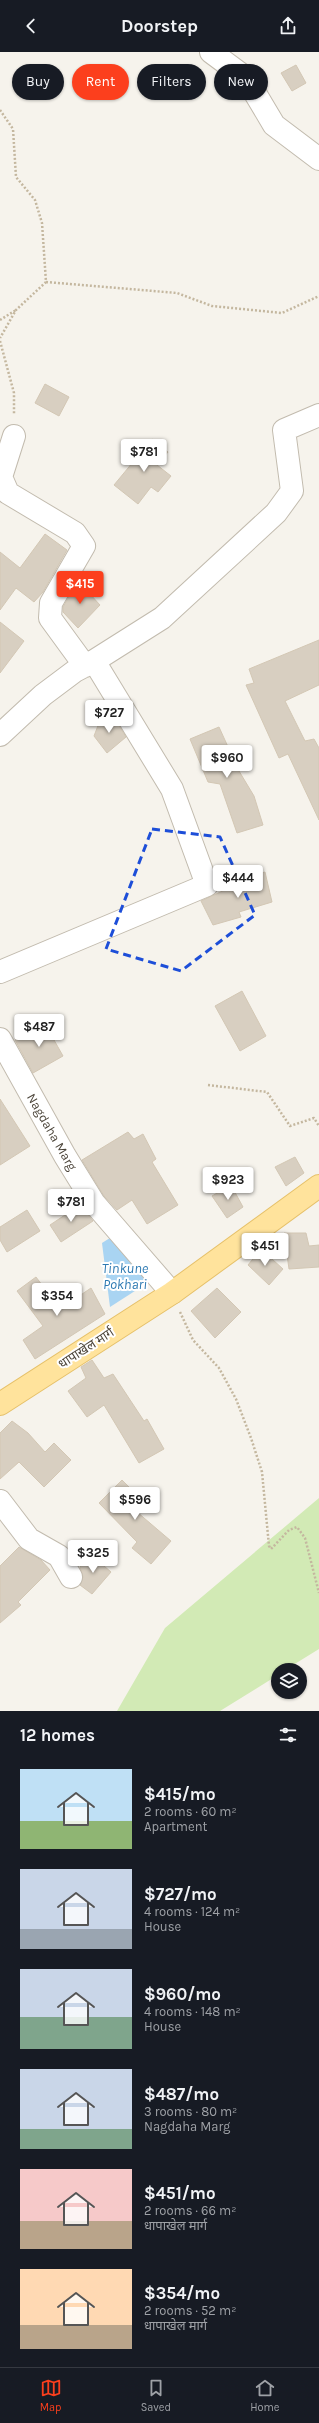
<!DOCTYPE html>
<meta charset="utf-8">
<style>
body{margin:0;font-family:Karla,"Noto Sans Devanagari",sans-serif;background:#20242c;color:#f1f3f6;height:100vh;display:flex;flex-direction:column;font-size:15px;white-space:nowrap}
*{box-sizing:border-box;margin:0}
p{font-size:13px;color:#9ea1a6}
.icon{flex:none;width:22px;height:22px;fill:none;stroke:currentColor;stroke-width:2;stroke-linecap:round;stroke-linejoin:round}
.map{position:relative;height:1659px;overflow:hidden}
.drawer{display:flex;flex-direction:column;background:#171b24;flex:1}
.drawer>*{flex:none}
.hud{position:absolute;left:12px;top:12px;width:295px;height:36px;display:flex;gap:8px}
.buttons{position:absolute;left:271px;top:1611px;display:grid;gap:8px}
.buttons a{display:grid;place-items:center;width:36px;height:36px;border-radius:50%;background:#171b24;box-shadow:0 1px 3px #0004;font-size:20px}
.price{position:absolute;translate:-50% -34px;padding:0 9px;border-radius:4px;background:#fff;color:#222;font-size:13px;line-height:26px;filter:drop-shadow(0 1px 2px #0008)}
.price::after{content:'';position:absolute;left:50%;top:24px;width:12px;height:9px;margin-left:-6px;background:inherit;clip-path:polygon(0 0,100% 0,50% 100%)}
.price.selected{background:#fc3f1d;color:#fff}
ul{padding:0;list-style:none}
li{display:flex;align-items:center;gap:12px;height:100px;padding:0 20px}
li span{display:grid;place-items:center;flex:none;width:112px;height:80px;border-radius:0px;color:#555}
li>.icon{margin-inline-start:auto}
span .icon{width:48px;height:48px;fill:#fffc;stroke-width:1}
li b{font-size:17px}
h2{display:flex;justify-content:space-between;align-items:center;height:48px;padding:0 20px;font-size:17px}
.pill{padding:0 14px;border-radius:18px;background:#171b24;box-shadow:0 1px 3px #0004;font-size:14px;line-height:36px}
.pill.selected{background:#fc3f1d;color:#fff}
header{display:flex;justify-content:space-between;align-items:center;height:52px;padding:0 20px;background:#171b24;font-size:18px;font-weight:700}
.tabs{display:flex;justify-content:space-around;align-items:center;height:56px;border-top:1px solid #363941;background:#171b24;font-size:11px;color:#9ea1a6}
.tabs a{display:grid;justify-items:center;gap:2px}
.tabs .selected{color:#fc3f1d}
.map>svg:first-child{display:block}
.green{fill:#d2eab5}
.water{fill:#a9d4f2}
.building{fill:#d8cfc1;stroke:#d3c7b4}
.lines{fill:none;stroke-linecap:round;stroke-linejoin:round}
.minor-casing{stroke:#c2bbae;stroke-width:24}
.major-casing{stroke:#e6c16a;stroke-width:24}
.path{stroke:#c4b79f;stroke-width:2.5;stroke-dasharray:2 2;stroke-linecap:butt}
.minor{stroke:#fff;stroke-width:22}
.major{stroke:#ffe39c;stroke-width:22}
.marked{fill:none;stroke:#1d4ed8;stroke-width:3;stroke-dasharray:8 5;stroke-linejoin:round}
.labels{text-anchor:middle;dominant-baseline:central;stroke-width:4;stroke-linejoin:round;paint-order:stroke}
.street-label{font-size:13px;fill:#4b4439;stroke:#fff}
.water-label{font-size:14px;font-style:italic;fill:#2e7ab2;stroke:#fff}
</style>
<header><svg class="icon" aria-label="back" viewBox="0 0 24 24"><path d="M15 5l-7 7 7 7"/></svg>Doorstep<svg class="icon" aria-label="share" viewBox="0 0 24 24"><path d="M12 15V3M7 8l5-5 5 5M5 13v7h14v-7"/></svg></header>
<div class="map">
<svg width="319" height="1659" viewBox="0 0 319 1659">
<rect width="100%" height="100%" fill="#f6f3ec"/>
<path class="green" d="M319,1446V1597L285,1618H278V1623L220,1659H117L165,1576Z"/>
<path class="water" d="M113,1184L152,1228L110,1255L102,1191Z"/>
<path class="building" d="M296,13L306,31L292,39L281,21Z
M45,332L69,345L59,364L35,351Z
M152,387L168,400L157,413L171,424L158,440L151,435L138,452L114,433Z
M45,482L67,498L43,540L34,550L16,536L0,558V500L20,516Z
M78,529L100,553L78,576L63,560V555Z
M0,570L24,589L0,621Z
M319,588V633L285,649L305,689L314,687L319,696V768L288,702L279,706L246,633L254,631L249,617Z
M112,662L126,685L107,701L94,684L99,671Z
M219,675L239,719L254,744L263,773L237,781L220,732L208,730L190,687Z
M265,820L272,850L239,860L241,865L213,873L201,849L242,830L241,827Z
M242,939L266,984L240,999L215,954Z
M45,972L63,1004L33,1021L15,988Z
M0,1047L30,1094L0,1113Z
M128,1080L134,1087L143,1082L156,1107L152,1110L178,1153L147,1172L132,1148L117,1158L104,1144L82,1108Z
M295,1105L304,1121L286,1134L275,1115Z
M231,1133L243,1155L227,1166L212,1144Z
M80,1153L93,1169L61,1190L50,1173Z
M27,1158L40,1179L7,1200L0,1188V1175Z
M284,1181H306L309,1194L319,1193V1215L289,1217Z
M261,1197L283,1217L269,1233L248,1213Z
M36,1225L60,1257L91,1236L105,1262L35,1307L23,1288L43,1274L17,1239Z
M217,1236L241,1260L215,1286L191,1259Z
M92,1308L104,1326L113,1322L144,1369L147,1367L164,1397L139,1411L104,1353L87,1365L68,1339L86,1326L81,1315Z
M12,1369L28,1381L45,1400L54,1391L71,1408L44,1435L19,1410L0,1427V1381Z
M122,1428L146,1452L137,1460L171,1489L151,1512L132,1496L137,1490L99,1451Z
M19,1495L41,1508L50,1518L18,1550L21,1553L0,1571V1514Z
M90,1502L111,1520L92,1542L80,1533L83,1525L80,1515Z"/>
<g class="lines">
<g class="minor-casing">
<path id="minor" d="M211,0L246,26L274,73L319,107
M14,384L1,425L8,441L75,481L84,494L51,551L50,566L85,614
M0,683L43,643L75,619L94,609L162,566L276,461L292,439L284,378L319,363
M0,920L207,833L172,737L94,609
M0,987L65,1104L94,1151L172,1241
M0,1449L29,1487L59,1504L71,1525"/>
</g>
<g class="major-casing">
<path id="major" d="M0,1352L172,1241L319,1134"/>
</g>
<path class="path" d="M0,58L13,77L16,125L35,148L42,171L46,230L16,258L0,286
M46,230L177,241L212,254L282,261L319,244
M0,268L16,258
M0,289L14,341V363
M208,1033L267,1040L290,1074L314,1066L319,1074
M180,1260L193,1288L219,1316L236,1347L251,1386L262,1420L269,1494L271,1497L289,1478L297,1475L305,1486L319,1541"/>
<use href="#minor" class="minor"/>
<use href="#major" class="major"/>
</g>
<path class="marked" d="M152,777L220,785L255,863L181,919L106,897Z"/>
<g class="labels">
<g class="street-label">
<text transform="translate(52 1080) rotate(60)">Nagdaha Marg</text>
<text transform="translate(86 1296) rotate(-33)">धापाखेल मार्ग</text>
</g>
<g class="water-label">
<text x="125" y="1216">Tinkune<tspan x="125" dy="16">Pokhari</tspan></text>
</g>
</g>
</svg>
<div class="buttons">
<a><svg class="icon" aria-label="layers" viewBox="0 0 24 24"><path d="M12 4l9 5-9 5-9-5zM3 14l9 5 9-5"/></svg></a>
</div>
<b class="price" style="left:144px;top:421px">$781</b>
<b class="price selected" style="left:80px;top:553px">$415</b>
<b class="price" style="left:109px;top:682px">$727</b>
<b class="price" style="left:227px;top:727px">$960</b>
<b class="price" style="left:238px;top:847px">$444</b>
<b class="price" style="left:39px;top:996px">$487</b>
<b class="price" style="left:228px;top:1149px">$923</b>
<b class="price" style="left:71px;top:1171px">$781</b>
<b class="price" style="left:265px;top:1215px">$451</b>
<b class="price" style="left:57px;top:1265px">$354</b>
<b class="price" style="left:135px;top:1469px">$596</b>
<b class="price" style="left:93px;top:1522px">$325</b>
<div class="hud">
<a class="pill">Buy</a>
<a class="pill selected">Rent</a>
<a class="pill">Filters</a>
<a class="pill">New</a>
</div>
</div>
<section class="drawer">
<h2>12 homes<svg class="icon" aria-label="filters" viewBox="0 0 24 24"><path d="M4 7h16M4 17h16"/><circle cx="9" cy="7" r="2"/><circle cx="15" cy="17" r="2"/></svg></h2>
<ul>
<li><span style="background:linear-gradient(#bfe0f5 65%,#8fb573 0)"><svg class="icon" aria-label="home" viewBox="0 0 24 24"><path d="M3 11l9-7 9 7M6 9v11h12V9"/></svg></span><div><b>$415/mo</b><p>2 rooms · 60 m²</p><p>Apartment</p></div></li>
<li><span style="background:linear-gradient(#c9d6e8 75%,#9aa5b1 0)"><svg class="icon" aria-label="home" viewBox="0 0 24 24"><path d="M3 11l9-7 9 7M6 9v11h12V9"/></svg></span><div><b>$727/mo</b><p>4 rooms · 124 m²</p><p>House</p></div></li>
<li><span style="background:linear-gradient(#c9d6e8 60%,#7fa58c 0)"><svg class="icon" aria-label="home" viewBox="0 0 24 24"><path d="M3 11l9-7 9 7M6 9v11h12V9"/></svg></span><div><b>$960/mo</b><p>4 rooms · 148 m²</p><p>House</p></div></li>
<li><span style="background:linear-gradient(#c9d6e8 75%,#7fa58c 0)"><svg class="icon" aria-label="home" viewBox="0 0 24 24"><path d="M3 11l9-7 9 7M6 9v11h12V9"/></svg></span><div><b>$487/mo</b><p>3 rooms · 80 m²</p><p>Nagdaha Marg</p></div></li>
<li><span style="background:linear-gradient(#f6c9c9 65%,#b9a48a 0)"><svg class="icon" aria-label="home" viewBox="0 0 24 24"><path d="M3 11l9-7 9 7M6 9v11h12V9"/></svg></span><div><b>$451/mo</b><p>2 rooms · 66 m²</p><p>धापाखेल मार्ग</p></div></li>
<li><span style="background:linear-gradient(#ffd9b3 70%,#b9a48a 0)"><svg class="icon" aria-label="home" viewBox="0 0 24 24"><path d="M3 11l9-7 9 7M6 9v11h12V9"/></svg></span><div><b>$354/mo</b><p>2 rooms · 52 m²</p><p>धापाखेल मार्ग</p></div></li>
</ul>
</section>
<nav class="tabs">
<a class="selected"><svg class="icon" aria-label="map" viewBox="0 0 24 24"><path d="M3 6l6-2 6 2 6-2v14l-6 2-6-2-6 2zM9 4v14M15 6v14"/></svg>Map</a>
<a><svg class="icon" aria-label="saved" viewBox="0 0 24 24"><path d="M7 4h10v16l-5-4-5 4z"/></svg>Saved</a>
<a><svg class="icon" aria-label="home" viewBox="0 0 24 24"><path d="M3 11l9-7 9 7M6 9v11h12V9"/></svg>Home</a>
</nav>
